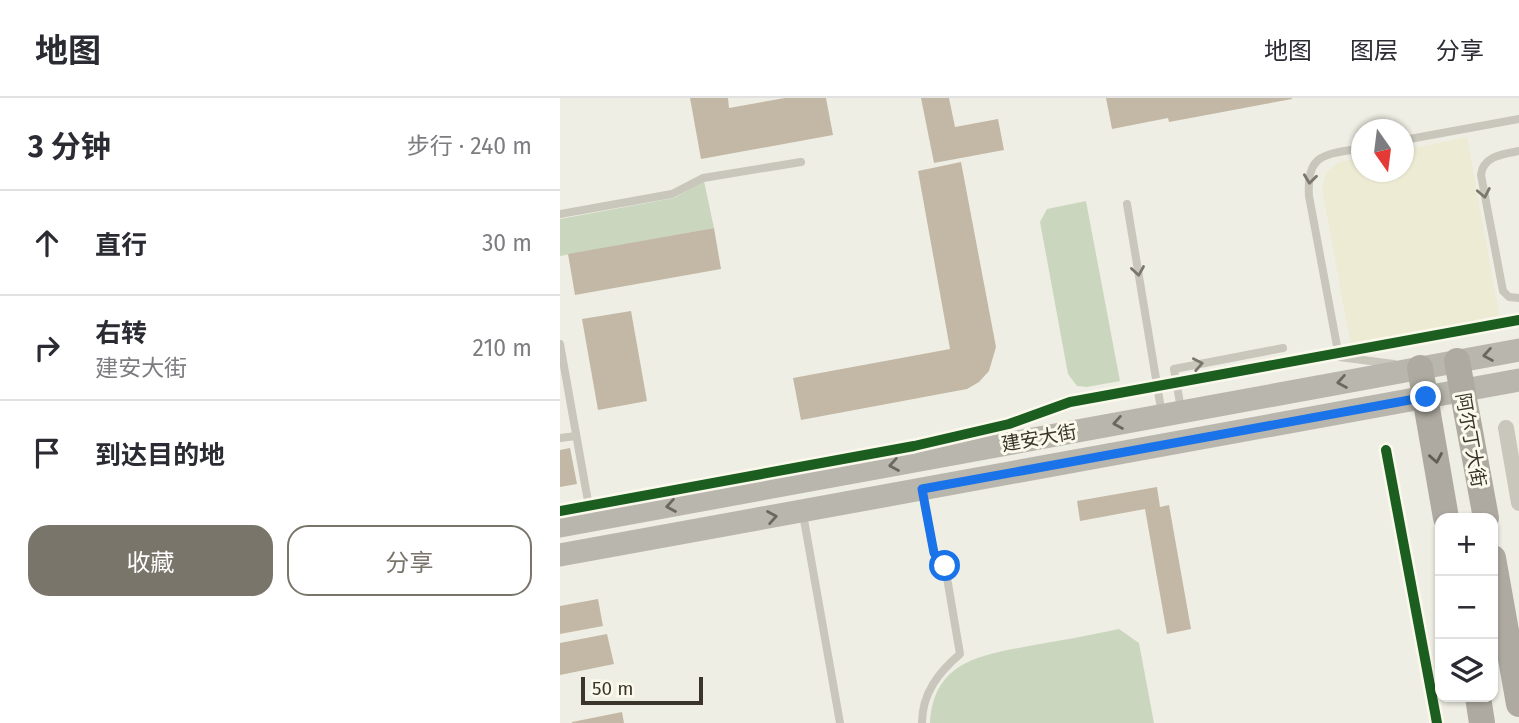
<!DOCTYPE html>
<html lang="zh">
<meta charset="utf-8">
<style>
:root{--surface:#fff;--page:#f2f2f3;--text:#2b2b33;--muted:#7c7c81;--line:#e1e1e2;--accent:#79756b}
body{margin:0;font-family:"Fira Sans","Noto Sans SC",sans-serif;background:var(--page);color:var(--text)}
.controls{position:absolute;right:21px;bottom:21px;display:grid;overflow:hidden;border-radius:14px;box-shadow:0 2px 5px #0004}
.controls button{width:63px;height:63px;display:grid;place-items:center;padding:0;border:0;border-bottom:2px solid var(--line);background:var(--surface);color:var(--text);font:35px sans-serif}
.compass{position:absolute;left:791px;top:21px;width:63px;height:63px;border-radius:50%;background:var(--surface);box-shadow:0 2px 5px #0004;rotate:166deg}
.scale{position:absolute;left:21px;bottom:18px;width:122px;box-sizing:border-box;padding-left:7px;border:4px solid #3a342a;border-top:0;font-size:19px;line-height:24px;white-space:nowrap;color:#3a342a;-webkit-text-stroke:5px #fbf9ec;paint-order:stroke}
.stop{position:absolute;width:21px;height:21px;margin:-16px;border:5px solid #1a73e8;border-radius:50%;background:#fff}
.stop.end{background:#1a73e8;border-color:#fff;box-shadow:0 2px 7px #0008}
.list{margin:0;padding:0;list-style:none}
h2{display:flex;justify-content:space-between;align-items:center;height:91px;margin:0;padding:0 28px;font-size:30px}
h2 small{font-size:23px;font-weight:400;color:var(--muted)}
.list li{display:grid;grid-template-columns:46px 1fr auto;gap:21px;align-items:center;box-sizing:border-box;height:105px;padding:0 28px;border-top:2px solid var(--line)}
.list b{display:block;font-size:26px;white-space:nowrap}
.list p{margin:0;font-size:23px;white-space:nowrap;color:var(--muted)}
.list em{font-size:23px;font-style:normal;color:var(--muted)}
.actions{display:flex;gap:14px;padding:21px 28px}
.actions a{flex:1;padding:16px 0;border:2px solid var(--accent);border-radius:21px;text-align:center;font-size:24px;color:var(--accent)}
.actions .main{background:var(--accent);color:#fff}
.icon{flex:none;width:38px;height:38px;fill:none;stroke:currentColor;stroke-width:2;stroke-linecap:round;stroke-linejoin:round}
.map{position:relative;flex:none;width:959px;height:625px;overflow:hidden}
header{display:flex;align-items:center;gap:42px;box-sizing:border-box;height:98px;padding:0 35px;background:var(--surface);border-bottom:2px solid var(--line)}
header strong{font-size:33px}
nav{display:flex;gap:38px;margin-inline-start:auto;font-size:24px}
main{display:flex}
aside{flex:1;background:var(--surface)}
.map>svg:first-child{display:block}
</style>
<header>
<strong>地图</strong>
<nav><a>地图</a><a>图层</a><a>分享</a></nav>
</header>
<main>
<aside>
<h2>3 分钟<small>步行 · 240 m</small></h2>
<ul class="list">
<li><svg class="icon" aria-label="ahead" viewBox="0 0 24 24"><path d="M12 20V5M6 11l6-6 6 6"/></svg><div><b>直行</b></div><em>30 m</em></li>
<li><svg class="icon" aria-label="right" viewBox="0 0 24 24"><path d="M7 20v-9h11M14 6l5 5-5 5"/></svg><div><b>右转</b><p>建安大街</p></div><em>210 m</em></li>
<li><svg class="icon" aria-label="arrive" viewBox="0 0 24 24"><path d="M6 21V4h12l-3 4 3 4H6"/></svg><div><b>到达目的地</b></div></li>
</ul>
<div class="actions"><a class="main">收藏</a><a>分享</a></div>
</aside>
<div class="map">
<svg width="959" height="625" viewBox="0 0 959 625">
<rect width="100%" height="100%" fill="#efeee4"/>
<path fill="#cad7be" d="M 144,83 L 154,130 L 0,158 L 0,121 L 114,100 Z
M 526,103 L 560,283 L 527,289 L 517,288 L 508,276 L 480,124 L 487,111 Z
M 559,531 L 579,545 L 594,625 L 370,625 C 374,561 424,557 474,547 C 503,542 531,537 559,531 Z"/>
<path fill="#edebd4" d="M 907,39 L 940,221 L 791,248 L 762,90 L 766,75 L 779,64 L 801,60 L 802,74 L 844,74 L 844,52 Z"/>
<path fill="#c3b8a5" d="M 130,0 L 168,0 L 169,10 L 225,0 L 266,0 L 273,37 L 141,61 Z
M 361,0 L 389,0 L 395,29 L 438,21 L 444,52 L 374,65 Z
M 546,0 L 732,0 L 732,1 L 609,24 L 608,20 L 552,31 Z
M 401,64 L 436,249 L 429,273 L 419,284 L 407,291 L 241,322 L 233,280 L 390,251 L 358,73 Z
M 154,130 L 161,171 L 15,197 L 8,156 Z
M 71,213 L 87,303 L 38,312 L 22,221 Z
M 10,350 L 17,386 L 0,389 L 0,352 Z
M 597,389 L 600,409 L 609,407 L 631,531 L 607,536 L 585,411 L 520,423 L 517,403 Z
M 38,501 L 43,528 L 0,536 L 0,508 Z
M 47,536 L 54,566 L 0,577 L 0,545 Z
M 62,614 L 64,625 L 12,625 L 12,624 Z"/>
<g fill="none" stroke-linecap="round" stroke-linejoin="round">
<path stroke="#c9c6bc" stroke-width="8" d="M 844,42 L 959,21
M 802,50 C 766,57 746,54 749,98 L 779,259 L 834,266
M 959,53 C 943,56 923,58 921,77 L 943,193 L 949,199 L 959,200
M 567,106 L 602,317
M 0,116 L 112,96 L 143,80 L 241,64
M 0,246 L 31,420
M 621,311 L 614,271 L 723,250
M 0,340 L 16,338
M 243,416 L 280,625
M 362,625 C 362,595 379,574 400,556 L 385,468 L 374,455 L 362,394"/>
<path stroke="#c9c6bc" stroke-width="16" d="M 946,330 L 959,405"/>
<path stroke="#b9b6ad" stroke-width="23" d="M 0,428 L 959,252
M 0,457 L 959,282"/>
<path stroke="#aeaaa1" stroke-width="26" d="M 897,263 L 926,420
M 860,270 L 886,420
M 933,460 L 959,606
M 918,599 L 922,625"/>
<defs>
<path id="cycleway" d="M 826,352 L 877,625
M 0,413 L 354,348 L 449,326 L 510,304 L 959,222"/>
</defs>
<use href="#cycleway" stroke="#fbf9ec" stroke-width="15"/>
<use href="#cycleway" stroke="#1b5e20" stroke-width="10"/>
</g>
<defs><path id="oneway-chevron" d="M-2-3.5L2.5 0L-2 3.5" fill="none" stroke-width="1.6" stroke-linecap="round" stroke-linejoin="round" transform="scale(1.75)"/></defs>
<g stroke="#7a766c">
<use href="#oneway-chevron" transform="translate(750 81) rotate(97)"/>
<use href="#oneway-chevron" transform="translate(924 95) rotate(79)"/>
<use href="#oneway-chevron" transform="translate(578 173) rotate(81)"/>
<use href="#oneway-chevron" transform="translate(638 266) rotate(-11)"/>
</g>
<g stroke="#6d685e">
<use href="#oneway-chevron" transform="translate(928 257) rotate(170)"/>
<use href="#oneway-chevron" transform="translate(782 284) rotate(170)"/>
<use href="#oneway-chevron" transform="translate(558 325) rotate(170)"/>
<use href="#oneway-chevron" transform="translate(334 367) rotate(170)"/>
<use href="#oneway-chevron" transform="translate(111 408) rotate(170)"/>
<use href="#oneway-chevron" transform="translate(212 419) rotate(-10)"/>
</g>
<use stroke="#635d54" href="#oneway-chevron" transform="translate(876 360) rotate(80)"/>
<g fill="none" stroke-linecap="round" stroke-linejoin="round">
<path stroke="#1a73e8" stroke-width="9" d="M 385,468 L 374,455 L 362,391 L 866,299"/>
</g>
<g text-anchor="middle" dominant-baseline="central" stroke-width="6" stroke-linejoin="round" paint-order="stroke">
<g font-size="19" fill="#3a342a" stroke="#fbf9ec">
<text transform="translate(479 340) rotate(-10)">建安大街</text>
<text transform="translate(911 342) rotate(80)">阿尔丁大街</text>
</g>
</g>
</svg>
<div class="controls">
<button>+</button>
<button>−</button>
<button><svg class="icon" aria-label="layers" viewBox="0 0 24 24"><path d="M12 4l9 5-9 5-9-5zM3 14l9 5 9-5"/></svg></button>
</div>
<svg class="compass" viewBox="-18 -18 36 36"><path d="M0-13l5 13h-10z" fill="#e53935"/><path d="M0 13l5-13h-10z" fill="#7c7c81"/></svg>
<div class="scale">50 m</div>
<div class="stop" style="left:385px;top:468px"></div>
<div class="stop end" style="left:866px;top:299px"></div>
</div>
</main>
